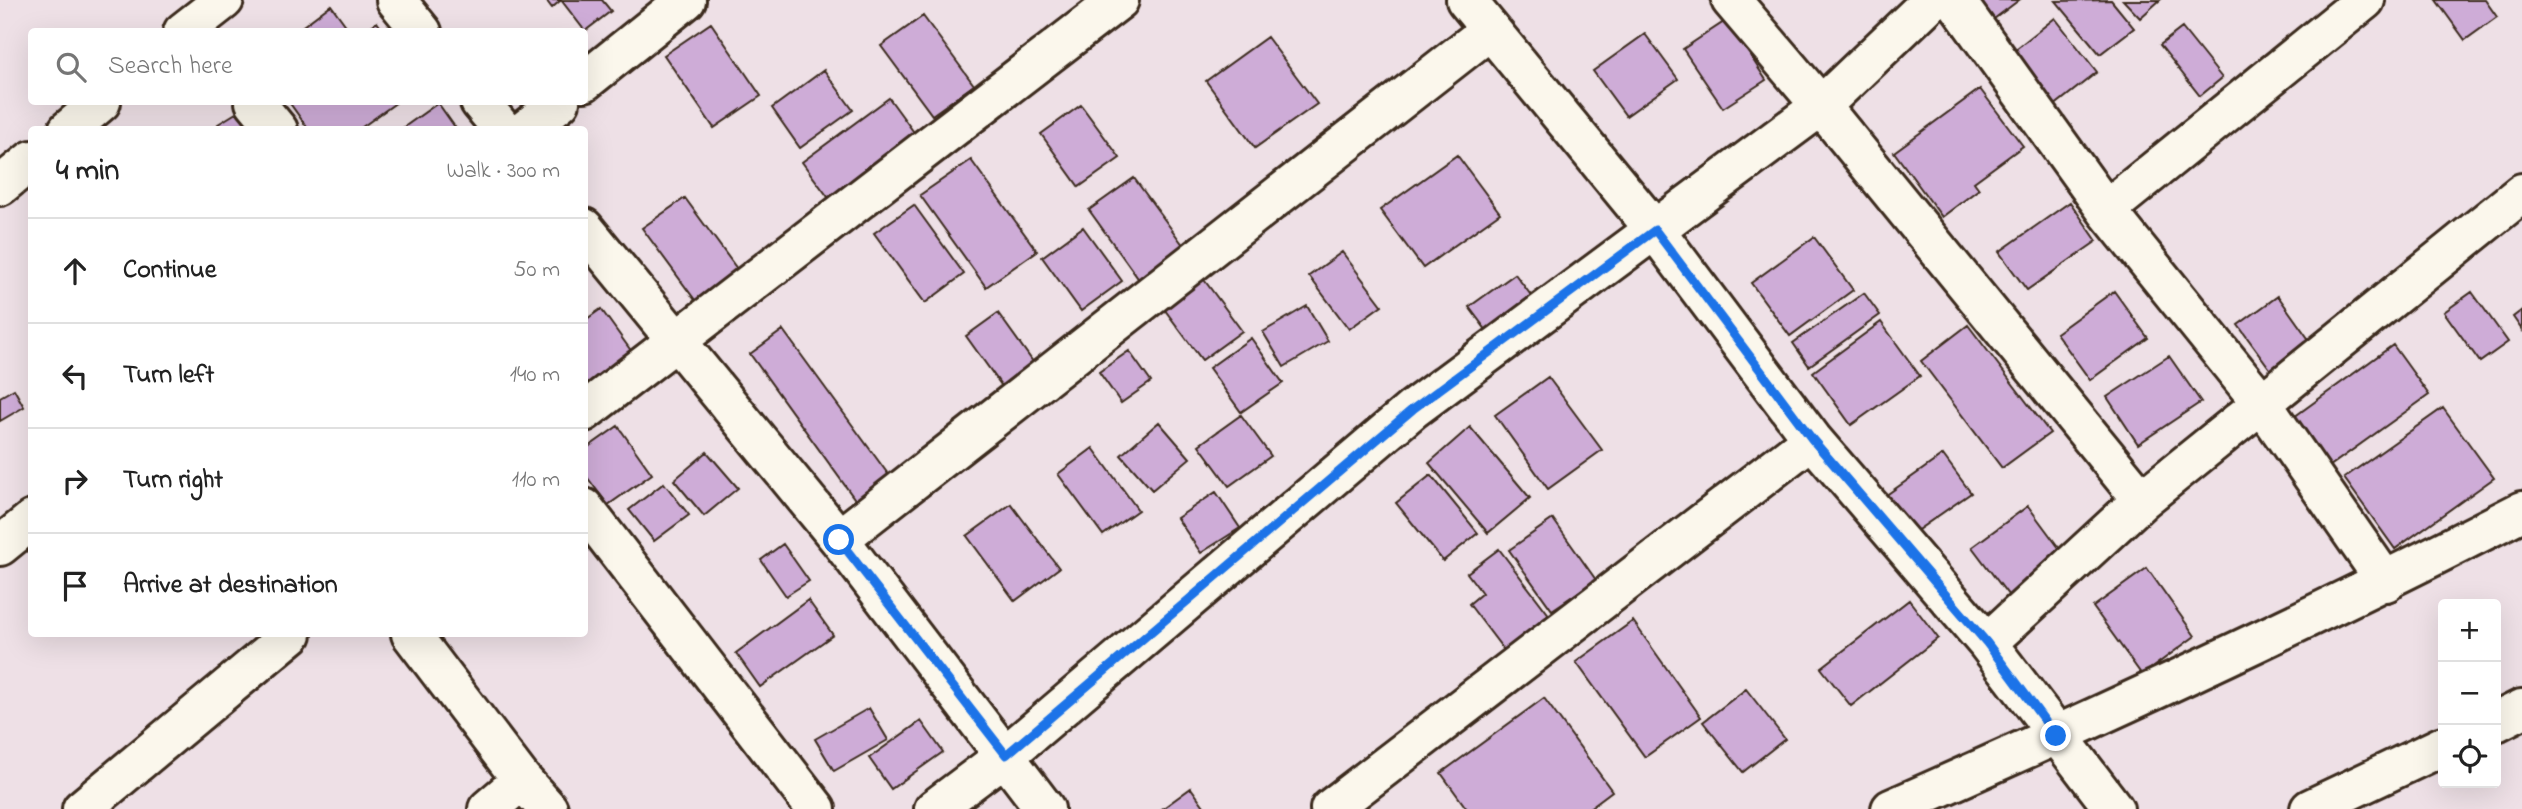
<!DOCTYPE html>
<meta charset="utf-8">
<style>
:root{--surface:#fff;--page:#f2f2f2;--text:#222;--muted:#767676;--line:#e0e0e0}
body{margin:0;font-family:"Indie Flower",sans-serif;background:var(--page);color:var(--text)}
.controls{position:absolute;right:21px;bottom:21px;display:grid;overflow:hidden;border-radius:7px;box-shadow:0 7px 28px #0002}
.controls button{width:63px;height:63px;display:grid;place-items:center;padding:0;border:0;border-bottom:2px solid var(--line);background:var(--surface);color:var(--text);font:35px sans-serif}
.stop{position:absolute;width:21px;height:21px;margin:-16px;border:5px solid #1a73e8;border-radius:50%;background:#fff}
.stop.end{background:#1a73e8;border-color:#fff;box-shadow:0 2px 7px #0008}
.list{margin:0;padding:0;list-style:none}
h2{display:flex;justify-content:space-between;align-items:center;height:91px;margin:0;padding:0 28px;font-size:30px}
h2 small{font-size:23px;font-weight:400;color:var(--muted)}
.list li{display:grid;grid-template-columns:46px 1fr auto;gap:21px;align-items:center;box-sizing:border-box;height:105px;padding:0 28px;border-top:2px solid var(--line)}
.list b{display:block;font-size:26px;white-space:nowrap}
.list em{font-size:23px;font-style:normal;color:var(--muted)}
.icon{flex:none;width:38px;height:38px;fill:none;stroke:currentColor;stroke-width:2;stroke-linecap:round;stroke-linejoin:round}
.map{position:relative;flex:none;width:2522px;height:809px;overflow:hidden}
.search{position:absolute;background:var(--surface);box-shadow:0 7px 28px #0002;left:28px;top:28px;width:560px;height:77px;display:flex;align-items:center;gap:18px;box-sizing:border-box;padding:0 24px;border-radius:7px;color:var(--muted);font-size:26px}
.panel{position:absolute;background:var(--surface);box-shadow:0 7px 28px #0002;left:28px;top:126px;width:560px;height:511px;border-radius:7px}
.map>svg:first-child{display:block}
</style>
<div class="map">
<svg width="2522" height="809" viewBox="0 0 2522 809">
<rect width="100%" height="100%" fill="#eee0e6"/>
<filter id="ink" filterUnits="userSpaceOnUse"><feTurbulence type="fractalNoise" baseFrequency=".0143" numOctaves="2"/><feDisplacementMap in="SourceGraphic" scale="14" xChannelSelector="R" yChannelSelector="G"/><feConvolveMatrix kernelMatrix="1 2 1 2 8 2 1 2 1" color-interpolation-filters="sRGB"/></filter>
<g filter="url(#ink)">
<path fill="#ceacd7" stroke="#3b2a1e" stroke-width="2" d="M 546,0 L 602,0 L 611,11 L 585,31 L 561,0 L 552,8 Z
M 1967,0 L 2019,0 L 1986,25 Z
M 2111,0 L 2134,28 L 2100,54 L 2056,1 Z
M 2123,0 L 2160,0 L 2140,18 Z
M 2436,0 L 2485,0 L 2497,17 L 2465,40 Z
M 331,5 L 347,27 L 341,32 L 307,32 L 303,26 Z
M 923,16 L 974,85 L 932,115 L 881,46 Z
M 2055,18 L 2097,72 L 2054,106 L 2012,52 Z
M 1727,20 L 1766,80 L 1723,108 L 1683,49 Z
M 377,22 L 384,32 L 363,32 Z
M 711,23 L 761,96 L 714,128 L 664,55 Z
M 2182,28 L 2222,78 L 2200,96 L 2160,45 Z
M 1645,34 L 1678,79 L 1626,116 L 1593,71 Z
M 1267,37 L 1317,104 L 1255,148 L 1206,81 Z
M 824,70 L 853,110 L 800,148 L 772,108 Z
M 1980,89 L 2023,146 L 1974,182 L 1979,189 L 1942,217 L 1894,152 Z
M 889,98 L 921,142 L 834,205 L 802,162 Z
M 289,102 L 397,102 L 358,130 L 309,130 Z
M 438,103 L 457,130 L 400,130 Z
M 1081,105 L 1120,158 L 1079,187 L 1041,134 Z
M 244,108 L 258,130 L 221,130 L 218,124 Z
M 1457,155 L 1500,213 L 1423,268 L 1380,210 Z
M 971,160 L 1037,251 L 986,287 L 920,195 Z
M 1134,178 L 1186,249 L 1140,281 L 1089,210 Z
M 685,198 L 740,273 L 698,304 L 642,228 Z
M 2070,202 L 2097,241 L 2027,290 L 1999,252 Z
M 914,205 L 964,274 L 925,303 L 874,233 Z
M 1083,227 L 1122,281 L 1081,311 L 1042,257 Z
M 1814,237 L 1853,290 L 1790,336 L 1751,283 Z
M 1342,252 L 1382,305 L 1349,329 L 1309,276 Z
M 1199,273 L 1242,331 L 1202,360 L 1159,302 Z
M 1515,274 L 1533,298 L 1487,331 L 1469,307 Z
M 2114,291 L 2148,338 L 2090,380 L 2056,333 Z
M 2472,292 L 2508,342 L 2480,362 L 2444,312 Z
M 1864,293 L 1880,315 L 1809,366 L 1793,343 Z
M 2278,296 L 2315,348 L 2276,377 L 2238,325 Z
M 1307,306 L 1328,341 L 1284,367 L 1263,332 Z
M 601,309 L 637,359 L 584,396 L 584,321 Z
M 2522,310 L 2522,330 L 2513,317 Z
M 998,313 L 1036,366 L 1004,389 L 966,336 Z
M 1881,322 L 1920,376 L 1851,425 L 1813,372 Z
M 1968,325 L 2050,433 L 2002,468 L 1921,361 Z
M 783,330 L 896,485 L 862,509 L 750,354 Z
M 1251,338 L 1283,383 L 1241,412 L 1209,368 Z
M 2393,345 L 2429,395 L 2330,466 L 2294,417 Z
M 1129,351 L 1151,382 L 1121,403 L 1099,372 Z
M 2169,356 L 2201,402 L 2138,444 L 2107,397 Z
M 1548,377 L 1602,450 L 1548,489 L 1495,415 Z
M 14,389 L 24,407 L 0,421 L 0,397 Z
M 2443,408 L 2494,478 L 2395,549 L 2344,478 Z
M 1241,415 L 1271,456 L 1229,486 L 1199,445 Z
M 1159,422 L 1190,458 L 1152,490 L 1121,455 Z
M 618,426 L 652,474 L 608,505 L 584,473 L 584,450 Z
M 1470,427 L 1530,498 L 1488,533 L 1429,463 Z
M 1093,448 L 1138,510 L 1103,535 L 1058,474 Z
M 707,452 L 738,488 L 704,516 L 674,480 Z
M 1943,455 L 1971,493 L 1912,534 L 1885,496 Z
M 1431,475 L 1478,533 L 1443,561 L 1396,503 Z
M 664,483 L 689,515 L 654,541 L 629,510 Z
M 1216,492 L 1240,528 L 1201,553 L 1177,518 Z
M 1011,504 L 1059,568 L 1015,601 L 967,536 Z
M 2028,506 L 2065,556 L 2009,596 L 1972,547 Z
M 1553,519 L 1596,580 L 1552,610 L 1509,550 Z
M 783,544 L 809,581 L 786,596 L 761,560 Z
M 1499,549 L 1556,624 L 1510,658 L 1469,604 L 1482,593 L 1467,573 Z
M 2147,568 L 2195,636 L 2142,675 L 2093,607 Z
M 808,600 L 833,635 L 760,687 L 736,653 Z
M 1909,600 L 1938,638 L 1851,706 L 1821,668 Z
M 1633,621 L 1701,717 L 1645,757 L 1576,662 Z
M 1746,689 L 1785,739 L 1743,772 L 1703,722 Z
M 1544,698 L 1612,791 L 1588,809 L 1467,809 L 1441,773 Z
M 869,708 L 888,740 L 834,771 L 815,739 Z
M 921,721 L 943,752 L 891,789 L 869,758 Z
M 1191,788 L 1206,809 L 1162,809 Z"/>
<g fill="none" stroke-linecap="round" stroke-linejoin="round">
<defs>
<path id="street" d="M 396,0 L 422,32
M 1466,0 L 1655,230 L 1812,439 L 1987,643 L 2114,809
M 1731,0 L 1821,106 L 2142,500
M 1955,0 L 2106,210 L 2261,402 L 2386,582
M 183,32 L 224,0
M 584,82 L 686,0
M 255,102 L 278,130
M 480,102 L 503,130
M 68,130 L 101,102
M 525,130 L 560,102
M 0,186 L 32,160
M 2106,210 L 2365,0
M 584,228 L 839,539 L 1045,809
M 584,412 L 1119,0
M 584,508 L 816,809
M 839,539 L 1490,30
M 0,546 L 32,520
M 411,634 L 522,780 L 548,809
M 1987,643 L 2142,500 L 2522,193
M 82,809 L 292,634
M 488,809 L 522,780
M 934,809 L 1006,755 L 1413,409 L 1821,106 L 1932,0
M 1330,809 L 1812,439
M 1891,809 C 2104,715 2315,618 2522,511"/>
<path id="secondary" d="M 2496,722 L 2522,709
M 2310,809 L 2443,746"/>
</defs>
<use href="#street" stroke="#3b2a1e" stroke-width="44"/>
<use href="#secondary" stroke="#3b2a1e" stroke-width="44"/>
<use href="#street" stroke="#fbf7ec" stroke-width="38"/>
<use href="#secondary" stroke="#fbf7ec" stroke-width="38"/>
</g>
</g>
<g fill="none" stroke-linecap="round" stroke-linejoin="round" filter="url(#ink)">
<path stroke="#1a73e8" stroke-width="9" d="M 839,540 L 1006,755 L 1413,409 L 1655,230 L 1812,439 L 1987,643 L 2056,736"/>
</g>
</svg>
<div class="controls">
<button>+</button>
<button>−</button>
<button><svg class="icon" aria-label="locate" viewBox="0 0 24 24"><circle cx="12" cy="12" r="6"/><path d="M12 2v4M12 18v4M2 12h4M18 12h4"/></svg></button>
</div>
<div class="stop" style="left:839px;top:540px"></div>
<div class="stop end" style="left:2056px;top:736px"></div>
<div class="search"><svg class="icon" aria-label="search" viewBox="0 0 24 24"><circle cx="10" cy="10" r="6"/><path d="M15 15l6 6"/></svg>Search here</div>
<section class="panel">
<h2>4 min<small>Walk · 300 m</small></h2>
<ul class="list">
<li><svg class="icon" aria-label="ahead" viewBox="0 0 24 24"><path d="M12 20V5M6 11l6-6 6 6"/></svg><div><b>Continue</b></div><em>50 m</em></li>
<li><svg class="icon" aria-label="left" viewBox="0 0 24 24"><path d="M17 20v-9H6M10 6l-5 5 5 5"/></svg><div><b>Turn left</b></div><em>140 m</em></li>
<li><svg class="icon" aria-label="right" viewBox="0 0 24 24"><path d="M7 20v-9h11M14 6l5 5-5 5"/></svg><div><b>Turn right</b></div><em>110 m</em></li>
<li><svg class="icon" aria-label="arrive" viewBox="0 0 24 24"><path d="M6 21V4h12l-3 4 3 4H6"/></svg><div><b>Arrive at destination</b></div></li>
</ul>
</section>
</div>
